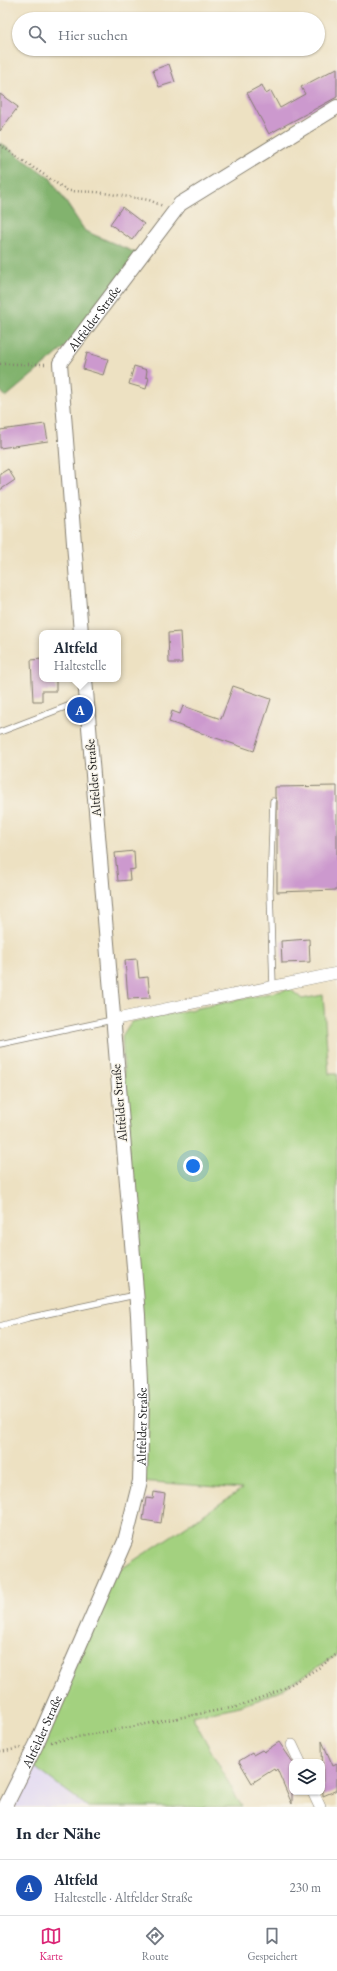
<!DOCTYPE html>
<html lang="de">
<meta charset="utf-8">
<style>
:root{--surface:#fff;--page:#f2f2f3;--text:#1f2937;--muted:#747a83;--line:#e0e1e3;--accent:#db2777}
body{margin:0;font-family:"EB Garamond",serif;background:var(--page);color:var(--text)}
.controls{position:absolute;right:12px;bottom:12px;display:grid;overflow:hidden;border-radius:8px;box-shadow:0 1px 3px #0004}
.controls button{width:36px;height:36px;display:grid;place-items:center;padding:0;border:0;border-bottom:1px solid var(--line);background:var(--surface);color:var(--text);font:20px sans-serif}
.you{position:absolute;left:193px;top:1166px;width:14px;height:14px;margin:-10px;border:3px solid #fff;border-radius:50%;background:#1a73e8;box-shadow:0 0 0 6px #1a73e833}
.badge{display:grid;place-items:center;width:26px;height:26px;border-radius:50%;background:var(--accent);color:#fff;font-size:13px;font-weight:700}
.pin{position:absolute;translate:-50% -50%;border:2px solid #fff;box-shadow:0 1px 4px #0006}
.popup{position:absolute;left:39px;top:630px;width:82px;height:52px;box-sizing:border-box;display:grid;place-content:center;border-radius:8px;background:var(--surface);filter:drop-shadow(0 1px 3px #0005);font-size:13px;white-space:nowrap;color:var(--muted)}
.popup b{font-size:15px;color:var(--text)}
.popup::after{content:'';position:absolute;left:50%;top:100%;margin-left:-8px;border:8px solid transparent;border-top-color:var(--surface)}
.list{margin:0;padding:0;list-style:none}
h2{display:flex;justify-content:space-between;align-items:center;height:52px;margin:0;padding:0 16px;font-size:17px}
h2 small{font-size:13px;font-weight:400;color:var(--muted)}
.list li{display:grid;grid-template-columns:26px 1fr auto;gap:12px;align-items:center;box-sizing:border-box;height:56px;padding:0 16px;border-top:1px solid var(--line)}
.list b{display:block;font-size:15px;white-space:nowrap}
.list p{margin:0;font-size:13px;white-space:nowrap;color:var(--muted)}
.list em{font-size:13px;font-style:normal;color:var(--muted)}
.icon{flex:none;width:22px;height:22px;fill:none;stroke:currentColor;stroke-width:2;stroke-linecap:round;stroke-linejoin:round}
.map{position:relative;flex:none;width:337px;height:1807px;overflow:hidden}
.search{position:absolute;background:var(--surface);box-shadow:0 1px 3px #0004;left:12px;right:12px;top:12px;height:44px;display:flex;align-items:center;gap:10px;box-sizing:border-box;padding:0 14px;border-radius:22px;color:var(--muted);font-size:15px}
.sheet{height:108px;background:var(--surface)}
nav{display:flex;justify-content:space-around;align-items:center;box-sizing:border-box;height:56px;border-top:1px solid var(--line);background:var(--surface);font-size:11px;color:var(--muted)}
nav a{display:grid;justify-items:center;gap:2px}
nav .on{color:var(--accent)}
.map>svg:first-child{display:block}
</style>
<div class="map">
<svg width="337" height="1807" viewBox="0 0 337 1807">
<rect width="100%" height="100%" fill="#f7f3e8"/>
<filter id="ink" filterUnits="userSpaceOnUse"><feTurbulence type="fractalNoise" baseFrequency=".025" numOctaves="2"/><feDisplacementMap in="SourceGraphic" scale="8" xChannelSelector="R" yChannelSelector="G"/><feConvolveMatrix kernelMatrix="1 2 1 2 8 2 1 2 1" color-interpolation-filters="sRGB"/></filter>
<filter id="wash" filterUnits="userSpaceOnUse"><feTurbulence type="fractalNoise" baseFrequency=".012" numOctaves="4" result="noise"/><feDisplacementMap in="SourceGraphic" scale="16" xChannelSelector="R" yChannelSelector="G"/><feGaussianBlur stdDeviation="0.9" result="paint"/><feColorMatrix in="noise" values="0 0 0 0 0 0 0 0 0 0 0 0 0 0 0 0 0 1.4 0 .05"/><feComposite in="paint" operator="in"/></filter>
<g filter="url(#wash)">
<rect width="100%" height="100%" fill="#ede1c2"/>
<path fill="#dfd5f5" d="M 25,1760 L 88,1807 L 3,1807 Z"/>
<path fill="#a3d17f" stroke="#60764e" d="M 290,989 L 302,999 L 323,995 L 329,1074 L 337,1074 L 337,1655 L 281,1690 L 258,1700 L 236,1707 L 192,1716 L 242,1807 L 88,1807 L 25,1760 L 109,1577 L 242,1489 L 140,1481 L 136,1295 L 122,1036 L 131,1022 Z"/>
<path fill="#82b36e" stroke="#4f6845" d="M 0,143 L 50,178 L 85,231 L 141,255 L 69,344 L 6,397 L 0,390 Z"/>
<g id="blocks">
<path fill="#cc99ce" d="M 169,64 L 175,82 L 159,87 L 153,70 Z
M 337,68 L 337,97 L 269,134 L 247,93 L 262,85 L 266,94 L 271,91 L 280,108 L 305,94 L 301,87 Z
M 0,94 L 18,107 L 0,131 Z
M 122,207 L 144,224 L 132,240 L 110,224 Z
M 87,353 L 108,359 L 103,375 L 83,369 Z
M 134,366 L 147,370 L 146,377 L 149,378 L 146,389 L 129,384 Z
M 45,424 L 48,441 L 0,448 L 0,430 Z
M 8,469 L 15,480 L 0,490 L 0,474 Z
M 180,632 L 182,663 L 169,663 L 168,633 Z
M 42,659 L 42,679 L 56,679 L 56,691 L 42,691 L 42,701 L 33,701 L 31,660 Z
M 233,686 L 271,699 L 254,751 L 169,722 L 172,711 L 180,714 L 183,706 L 221,719 Z
M 337,786 L 337,890 L 277,892 L 277,801 L 275,797 L 275,787 Z
M 134,851 L 135,869 L 129,870 L 130,880 L 118,881 L 115,853 Z
M 309,939 L 310,962 L 282,963 L 281,941 Z
M 137,959 L 139,978 L 148,977 L 150,998 L 128,999 L 125,960 Z
M 154,1492 L 165,1494 L 161,1523 L 143,1520 L 146,1498 L 153,1499 Z
M 322,1741 L 333,1766 L 337,1764 L 337,1790 L 323,1796 Z
M 279,1742 L 292,1761 L 292,1804 L 277,1769 L 275,1771 L 274,1769 L 252,1783 L 239,1761 L 252,1753 L 253,1755 L 262,1750 L 264,1752 Z"/>
</g>
</g>
<g filter="url(#ink)">
<use href="#blocks" fill-opacity="0" stroke="#847e6f" stroke-width="1"/>
<g fill="none" stroke-linecap="round" stroke-linejoin="round">
<defs>
<path id="service" d="M 0,732 L 86,699
M 273,801 L 270,891 L 273,986
M 0,1044 L 112,1020
M 0,1326 L 28,1318 L 135,1295"/>
<path id="minor" d="M 112,1020 L 337,973
M 292,1745 L 300,1762
M 313,1792 L 320,1807"/>
<g id="tertiary">
<path id="s1" d="M 81,633 L 60,363 L 180,204 L 337,107"/>
<path id="s2" d="M 5,1807 L 36,1745 L 125,1541 L 140,1481 L 142,1404 L 138,1315 L 85,679"/>
</g>
</defs>
<use href="#service" stroke="#847e6f" stroke-width="7"/>
<use href="#minor" stroke="#847e6f" stroke-width="12"/>
<use href="#tertiary" stroke="#847e6f" stroke-width="16"/>
<path stroke="#847e6f" stroke-width="2.5" stroke-dasharray="1 3" stroke-linecap="butt" d="M 0,145 L 68,191 L 97,192 L 149,200 L 163,206
M 0,364 L 47,364
M 51,1742 L 236,1707 L 281,1690 L 320,1667 L 337,1654
M 0,1752 L 21,1748"/>
<use href="#service" stroke="#fff" stroke-width="5.5"/>
<use href="#minor" stroke="#fff" stroke-width="11"/>
<use href="#tertiary" stroke="#fff" stroke-width="14"/>
</g>
</g>
<g text-anchor="middle" dominant-baseline="central" stroke-width="3" stroke-linejoin="round" paint-order="stroke">
<g font-size="13" fill="#1c1c1c" stroke="#f7f3e8">
<text stroke="none"><textPath href="#s1" startOffset="327">Altfelder Straße</textPath></text>
<text transform="translate(93 778) rotate(-95)">Altfelder Straße</text>
<text transform="translate(119 1103) rotate(-95)">Altfelder Straße</text>
<text stroke="none"><textPath href="#s2" startOffset="408">Altfelder Straße</textPath></text>
<text stroke="none"><textPath href="#s2" startOffset="84">Altfelder Straße</textPath></text>
</g>
</g>
</svg>
<div class="controls">
<button><svg class="icon" aria-label="layers" viewBox="0 0 24 24"><path d="M12 4l9 5-9 5-9-5zM3 14l9 5 9-5"/></svg></button>
</div>
<div class="you"></div>
<div class="pin badge" style="left:80px;top:710px;background:#1a4fb4">A</div>
<div class="popup"><b>Altfeld</b>Haltestelle</div>
<div class="search"><svg class="icon" aria-label="search" viewBox="0 0 24 24"><circle cx="10" cy="10" r="6"/><path d="M15 15l6 6"/></svg>Hier suchen</div>
</div>
<section class="sheet">
<h2>In der Nähe<small></small></h2>
<ul class="list">
<li><span class="badge" style="background:#1a4fb4">A</span><div><b>Altfeld</b><p>Haltestelle · Altfelder Straße</p></div><em>230 m</em></li>
</ul>
</section>
<nav>
<a class="on"><svg class="icon" aria-label="map" viewBox="0 0 24 24"><path d="M3 6l6-2 6 2 6-2v14l-6 2-6-2-6 2zM9 4v14M15 6v14"/></svg>Karte</a>
<a><svg class="icon" aria-label="directions" viewBox="0 0 24 24"><path d="M12 3l9 9-9 9-9-9zM9 14v-3h6M13 9l2 2-2 2"/></svg>Route</a>
<a><svg class="icon" aria-label="saved" viewBox="0 0 24 24"><path d="M7 4h10v16l-5-4-5 4z"/></svg>Gespeichert</a>
</nav>
